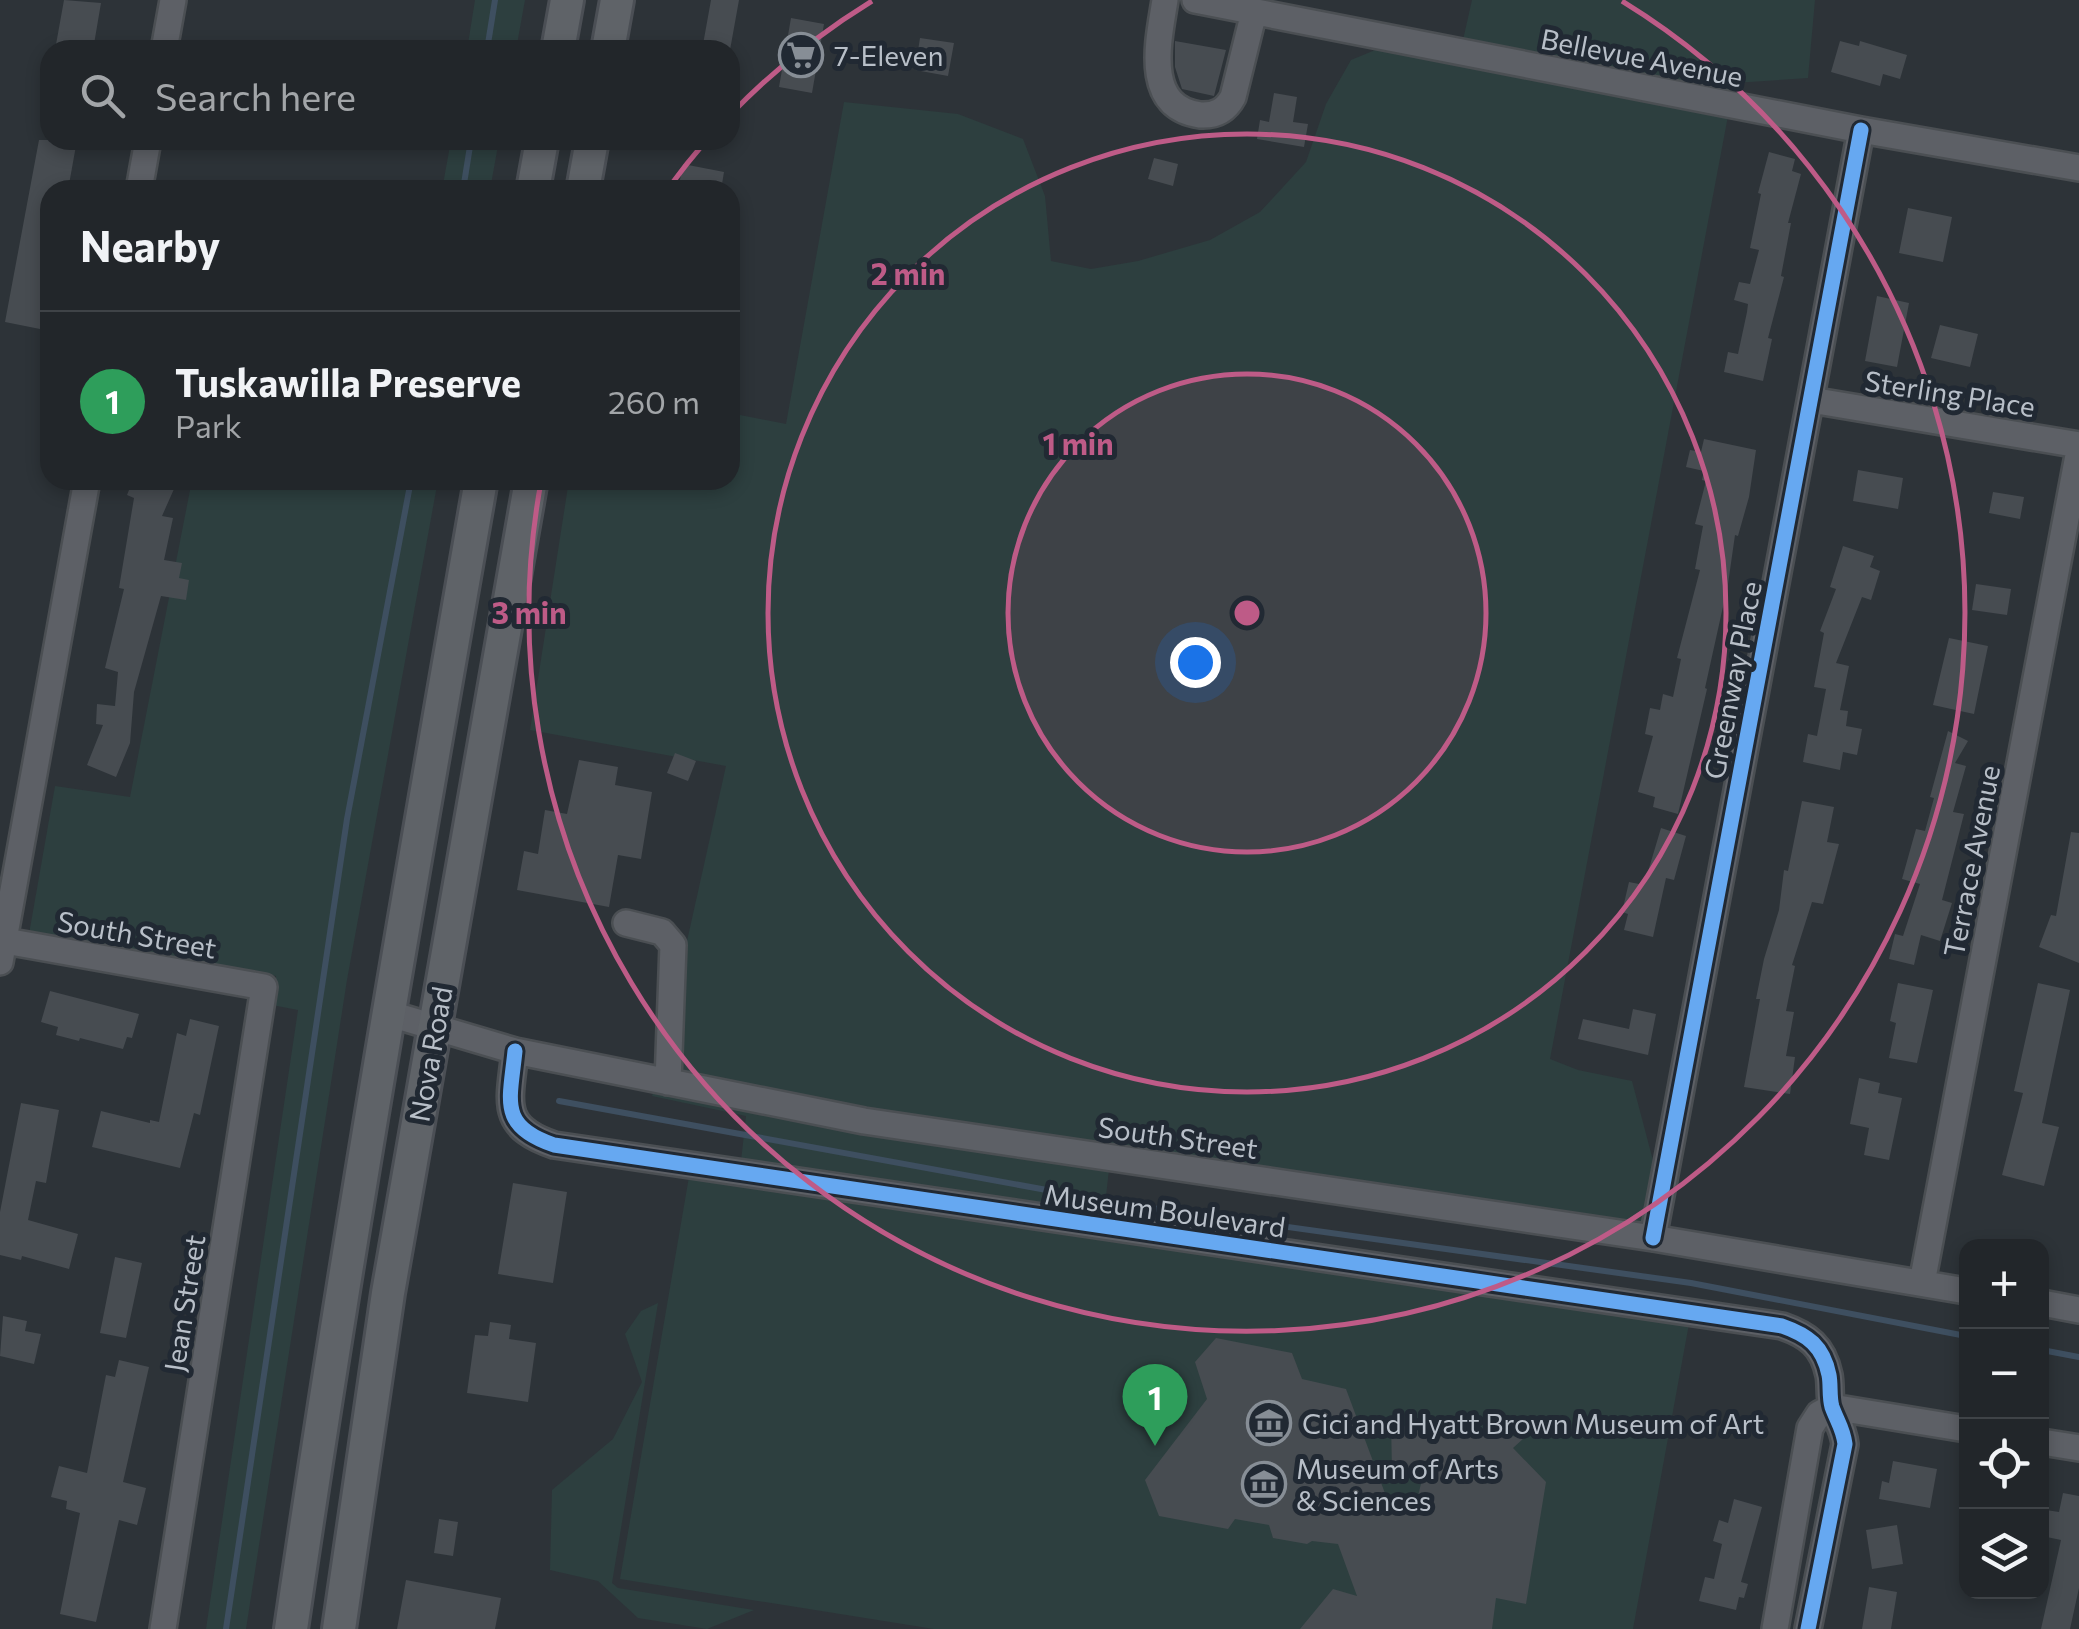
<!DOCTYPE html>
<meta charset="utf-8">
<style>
:root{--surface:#22262a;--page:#2a2e32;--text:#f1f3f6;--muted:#a2a5a8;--line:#3f4347;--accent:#878e96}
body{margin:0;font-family:Commissioner,sans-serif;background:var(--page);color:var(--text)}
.controls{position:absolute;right:30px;bottom:30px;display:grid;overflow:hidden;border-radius:20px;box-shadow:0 5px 15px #0003}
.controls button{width:90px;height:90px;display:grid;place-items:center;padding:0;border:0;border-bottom:2px solid var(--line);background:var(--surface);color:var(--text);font:50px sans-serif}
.you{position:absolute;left:1195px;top:662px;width:35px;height:35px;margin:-25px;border:8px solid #fff;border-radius:50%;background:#1a73e8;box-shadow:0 0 0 15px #1a73e833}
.badge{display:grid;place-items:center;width:65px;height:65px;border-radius:50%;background:var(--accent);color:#fff;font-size:32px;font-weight:700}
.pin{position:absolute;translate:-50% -82px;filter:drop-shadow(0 2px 5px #0008)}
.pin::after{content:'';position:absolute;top:52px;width:35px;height:30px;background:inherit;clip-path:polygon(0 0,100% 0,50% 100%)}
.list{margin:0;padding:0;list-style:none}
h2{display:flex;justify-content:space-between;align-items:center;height:130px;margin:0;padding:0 40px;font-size:42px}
h2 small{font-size:32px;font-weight:400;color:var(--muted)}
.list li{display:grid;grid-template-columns:65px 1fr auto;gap:30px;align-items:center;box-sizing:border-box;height:180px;padding:0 40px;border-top:2px solid var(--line)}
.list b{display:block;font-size:38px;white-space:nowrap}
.list p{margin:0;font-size:32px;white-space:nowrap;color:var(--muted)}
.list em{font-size:32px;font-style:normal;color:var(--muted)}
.icon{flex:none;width:55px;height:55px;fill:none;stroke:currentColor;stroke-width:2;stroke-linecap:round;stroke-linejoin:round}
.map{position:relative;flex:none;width:2079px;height:1629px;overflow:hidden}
.search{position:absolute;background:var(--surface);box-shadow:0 5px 15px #0003;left:40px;top:40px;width:700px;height:110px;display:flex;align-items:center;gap:25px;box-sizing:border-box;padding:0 35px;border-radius:30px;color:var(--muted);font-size:38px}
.panel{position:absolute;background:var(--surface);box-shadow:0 5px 15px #0003;left:40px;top:180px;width:700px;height:310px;border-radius:30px}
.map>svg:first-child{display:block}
</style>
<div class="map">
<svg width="2079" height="1629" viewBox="0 0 2079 1629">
<rect width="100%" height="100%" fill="#2d3338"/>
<path fill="#2d3f3f" d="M 475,0 L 525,0 L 516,50 L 467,50 Z
M 1472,0 L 1815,0 L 1808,78 L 1734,83 L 1732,94 L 1460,40 L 1463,40 Z
M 1380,48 L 1728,116 L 1550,1059 L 1578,1070 L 1632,1081 L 1655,1168 L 1644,1226 L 867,1110 L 679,1072 L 683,959 L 726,766 L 530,730 L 569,480 L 730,480 L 730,413 L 786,424 L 844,102 L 958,114 L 1023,139 L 1045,196 L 1051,261 L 1091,269 L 1138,261 L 1210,240 L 1260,212 L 1306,162 L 1326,104 L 1351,60 Z
M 451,140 L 499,140 L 490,190 L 442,190 Z
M 192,480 L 438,480 L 347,980 L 246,1629 L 206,1629 L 298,1010 L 272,1005 L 276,976 L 29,934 L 55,786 L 130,797 Z
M 654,1090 L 1109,1169 L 1104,1215 L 741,1161 L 746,1116 L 652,1096 Z
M 691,1165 L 1691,1313 L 1633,1629 L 934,1629 L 620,1579 Z
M 658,1303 L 612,1583 L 618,1588 L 754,1610 L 707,1629 L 638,1618 L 598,1581 L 550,1570 L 552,1490 L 613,1439 L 642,1382 L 625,1334 L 641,1311 Z"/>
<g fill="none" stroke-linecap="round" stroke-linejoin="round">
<path stroke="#3e4f60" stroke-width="6" d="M 487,50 L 495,0
M 463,190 L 471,140
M 559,1101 L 1129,1205 L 1691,1283 L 1966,1336
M 2042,1350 L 2079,1357
M 226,1629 L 347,819 L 411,480"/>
</g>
<path fill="#474c51" d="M 64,0 L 101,3 L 93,50 L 55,50 Z
M 711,0 L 739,0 L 730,50 L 702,50 Z
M 791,18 L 824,24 L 812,93 L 779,87 Z
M 920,38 L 954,43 L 948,76 L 915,70 Z
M 1175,41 L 1226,50 L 1214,96 L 1182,89 L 1175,67 Z
M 1840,41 L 1859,46 L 1860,41 L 1907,55 L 1900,79 L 1883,74 L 1880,86 L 1831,72 Z
M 1274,93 L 1297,97 L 1293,122 L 1308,124 L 1304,147 L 1257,139 L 1260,120 L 1269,122 Z
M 39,140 L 77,140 L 68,190 L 50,190 L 50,275 L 40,329 L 5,322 Z
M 1769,152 L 1795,159 L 1792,171 L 1801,174 L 1788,223 L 1791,223 L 1781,276 L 1784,277 L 1768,338 L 1772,339 L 1763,381 L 1724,372 L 1728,352 L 1738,354 L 1747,312 L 1748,304 L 1734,300 L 1739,282 L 1750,284 L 1759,250 L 1750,248 L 1761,194 L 1758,193 Z
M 1154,158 L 1178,164 L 1173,186 L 1148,179 Z
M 683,164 L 724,172 L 721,190 L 678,190 Z
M 1908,208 L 1952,217 L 1943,262 L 1899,253 Z
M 1877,296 L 1909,303 L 1897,367 L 1865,361 Z
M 1940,325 L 1978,334 L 1970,367 L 1931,358 Z
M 1704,439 L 1756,450 L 1749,497 L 1738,536 L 1735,535 L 1728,584 L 1705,688 L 1707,689 L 1678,814 L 1653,807 L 1655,797 L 1638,792 L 1653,736 L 1645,734 L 1650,708 L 1660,710 L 1663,694 L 1673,697 L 1681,659 L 1677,658 L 1700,570 L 1695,569 L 1703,526 L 1695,524 L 1706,481 L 1702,480 L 1704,471 L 1686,467 L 1690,450 L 1701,452 Z
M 1858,470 L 1903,478 L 1898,509 L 1853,501 Z
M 133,480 L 178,480 L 162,516 L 173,518 L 164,560 L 182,563 L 179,578 L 189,580 L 186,600 L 161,596 L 134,692 L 130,743 L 116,777 L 87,765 L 103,725 L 96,724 L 97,704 L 115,706 L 118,672 L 105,668 L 124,589 L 119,588 L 134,498 L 127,495 Z
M 1993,492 L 2024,497 L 2020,519 L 1989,513 Z
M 1843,546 L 1874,556 L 1870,567 L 1880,571 L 1871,600 L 1862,597 L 1836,663 L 1849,666 L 1840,710 L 1848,711 L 1846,726 L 1862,729 L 1857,755 L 1843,752 L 1840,770 L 1803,762 L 1808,734 L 1817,736 L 1826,689 L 1814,687 L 1824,633 L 1820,631 L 1836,589 L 1830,587 Z
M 1976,584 L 2011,589 L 2007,615 L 1972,610 Z
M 1949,638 L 1988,646 L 1974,714 L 1933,705 Z
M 1948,731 L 1968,741 L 1955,763 L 1966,766 L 1953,812 L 1964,814 L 1942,900 L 1952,903 L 1940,941 L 1921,935 L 1914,965 L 1889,959 L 1895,934 L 1903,936 L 1920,884 L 1902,879 L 1916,829 L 1925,831 L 1934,798 L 1930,797 Z
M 675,753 L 696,761 L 688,781 L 667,773 Z
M 579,760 L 618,767 L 615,785 L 652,792 L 641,859 L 618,855 L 609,907 L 517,890 L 524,851 L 538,854 L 545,810 L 567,814 Z
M 1802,801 L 1834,807 L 1827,842 L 1839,844 L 1823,904 L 1812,902 L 1792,965 L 1795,966 L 1786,1011 L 1794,1012 L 1786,1056 L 1795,1057 L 1790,1094 L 1744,1087 L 1760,999 L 1756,999 L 1764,959 L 1779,910 L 1784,870 L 1788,871 Z
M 1661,828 L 1686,836 L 1674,880 L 1666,878 L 1653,937 L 1624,930 L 1628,914 L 1622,912 L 1629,882 L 1644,885 Z
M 2071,832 L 2079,833 L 2079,963 L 2039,947 L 2051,915 L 2056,916 Z
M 1898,983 L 1933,990 L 1917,1063 L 1889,1058 L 1896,1023 L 1890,1021 Z
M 2038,983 L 2070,990 L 2042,1123 L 2059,1127 L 2044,1186 L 2002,1175 L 2023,1093 L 2014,1091 Z
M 50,991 L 139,1014 L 132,1038 L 127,1037 L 123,1049 L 80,1038 L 79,1041 L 56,1035 L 58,1027 L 41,1022 Z
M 1633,1009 L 1656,1014 L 1648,1055 L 1578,1039 L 1583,1019 L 1629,1029 Z
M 190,1019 L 219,1026 L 200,1115 L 194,1113 L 180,1168 L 92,1147 L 101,1111 L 150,1123 L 150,1120 L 159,1122 L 177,1033 L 186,1036 Z
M 1859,1078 L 1880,1083 L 1878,1093 L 1902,1098 L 1889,1160 L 1864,1155 L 1869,1128 L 1850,1124 Z
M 21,1103 L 59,1110 L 46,1183 L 36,1181 L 28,1220 L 78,1234 L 69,1269 L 22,1256 L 21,1260 L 0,1255 L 0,1212 Z
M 513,1183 L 567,1192 L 553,1283 L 498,1274 Z
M 115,1257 L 142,1263 L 126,1338 L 100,1333 Z
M 3,1316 L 27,1321 L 25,1331 L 41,1334 L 34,1364 L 0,1356 Z
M 490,1322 L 511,1325 L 509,1339 L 536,1343 L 528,1402 L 467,1393 L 475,1335 L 488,1336 Z
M 1216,1338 L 1292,1353 L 1302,1379 L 1346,1389 L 1392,1512 L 1392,1502 L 1415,1509 L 1423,1475 L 1392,1470 L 1391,1423 L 1408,1427 L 1449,1425 L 1524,1438 L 1513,1448 L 1546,1482 L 1526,1604 L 1496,1598 L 1492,1629 L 1300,1629 L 1333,1589 L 1357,1596 L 1338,1544 L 1312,1541 L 1307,1544 L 1273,1538 L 1269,1525 L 1235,1519 L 1228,1529 L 1159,1516 L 1145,1480 L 1207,1399 L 1195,1362 Z
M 119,1360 L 149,1367 L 123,1482 L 146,1488 L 137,1525 L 119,1520 L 96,1622 L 60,1614 L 80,1513 L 66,1509 L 67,1501 L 51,1497 L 59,1466 L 87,1473 L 106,1375 L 115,1377 Z
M 1893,1461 L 1937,1469 L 1930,1508 L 1879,1499 L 1882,1481 L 1889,1483 Z
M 2063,1493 L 2079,1496 L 2079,1588 L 2070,1629 L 2041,1629 L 2061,1540 L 2042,1536 L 2042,1532 L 2046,1510 L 2059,1512 Z
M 1734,1499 L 1762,1507 L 1741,1582 L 1748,1584 L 1744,1598 L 1739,1597 L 1736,1610 L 1699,1601 L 1705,1577 L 1714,1579 L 1722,1544 L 1713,1541 L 1719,1520 L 1728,1523 Z
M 439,1519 L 458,1522 L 453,1556 L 434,1553 Z
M 1897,1525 L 1903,1564 L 1872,1569 L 1866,1530 Z
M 406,1580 L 501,1598 L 495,1629 L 397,1629 Z
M 1869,1587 L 1897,1592 L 1891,1629 L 1862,1629 Z"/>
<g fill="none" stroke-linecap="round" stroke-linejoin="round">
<defs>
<path id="minor" d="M 1165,0 C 1159,39 1142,107 1200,115 C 1216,116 1226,110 1233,97 L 1254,12
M 1195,0 L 1861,130 L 2079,168
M 164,50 L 173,0
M 139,190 L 148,140
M 1811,400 L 2079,445
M 626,923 L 662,932 L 673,945 L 668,1082
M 0,940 L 264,987 L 163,1629
M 0,962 L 87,480
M 387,1013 L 515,1051 L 864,1121 L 1653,1238 L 1966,1291
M 515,1051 C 510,1101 498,1126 554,1145 L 1782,1326 C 1808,1335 1823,1346 1829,1375 C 1831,1385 1829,1397 1832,1407 C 1837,1421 1843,1428 1845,1444 L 1808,1629
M 1653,1238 L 1861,130
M 1922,1283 L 2079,450
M 2042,1303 L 2079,1310
M 1832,1407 L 1966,1429
M 2042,1442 L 2079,1448
M 1775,1629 L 1810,1428 L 1819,1414 L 1832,1407"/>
<path id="major" d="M 558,50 L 567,0
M 608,50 L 617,0
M 533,190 L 542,140
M 583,190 L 592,140
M 291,1629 C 347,1245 414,862 481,480
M 339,1629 L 388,1293 L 531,480"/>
</defs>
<use href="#minor" stroke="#4b4f53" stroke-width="30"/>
<use href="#major" stroke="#4b4f55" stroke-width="38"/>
<use href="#minor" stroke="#5d6066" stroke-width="25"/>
<use href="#major" stroke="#5f6368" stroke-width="32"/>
<defs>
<path id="cycleway" d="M 515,1051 C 510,1101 498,1126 554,1145 L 1782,1326 C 1808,1335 1823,1346 1829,1375 C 1831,1385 1829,1397 1832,1407 C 1837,1421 1843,1428 1845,1444 L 1808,1629
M 1653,1238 L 1861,130"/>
</defs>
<use href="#cycleway" stroke="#212933" stroke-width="21"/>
<use href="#cycleway" stroke="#66a8f1" stroke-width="15"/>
</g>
<circle cx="1247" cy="613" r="239" fill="#be5b87" fill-opacity=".12"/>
<g fill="none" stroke="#be5b87" stroke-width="5">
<circle cx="1247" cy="613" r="239"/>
<circle cx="1247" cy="613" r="479"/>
<path d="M670 186A718 718 0 0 1 705 142M731 114A718 718 0 0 1 872 1M1622 1A718 718 0 1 1 541 482"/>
</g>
<defs>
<symbol id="supermarket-ring" viewBox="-11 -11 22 22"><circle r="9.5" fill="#212933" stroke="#878e96" stroke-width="1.5"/><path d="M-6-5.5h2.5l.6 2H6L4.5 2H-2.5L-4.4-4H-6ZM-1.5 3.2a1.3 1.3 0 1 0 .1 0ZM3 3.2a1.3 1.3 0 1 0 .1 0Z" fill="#878e96"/></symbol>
<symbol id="museum-ring" viewBox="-11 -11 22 22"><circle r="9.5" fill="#212933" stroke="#878e96" stroke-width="1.5"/><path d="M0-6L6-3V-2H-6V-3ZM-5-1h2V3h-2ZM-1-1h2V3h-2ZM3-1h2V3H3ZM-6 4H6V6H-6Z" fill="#878e96"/></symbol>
</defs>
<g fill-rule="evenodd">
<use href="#supermarket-ring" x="776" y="30" width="50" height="50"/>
<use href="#museum-ring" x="1244" y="1398" width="50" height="50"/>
<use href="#museum-ring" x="1239" y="1459" width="50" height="50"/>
</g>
<g text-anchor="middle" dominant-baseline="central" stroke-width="10" stroke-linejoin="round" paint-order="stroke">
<g font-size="28" fill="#b8bfc8" stroke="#212933" text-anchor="start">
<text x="834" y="55">7-Eleven</text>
<text x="1302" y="1423">Cici and Hyatt Brown Museum of Art</text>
<text x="1296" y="1468">Museum of Arts<tspan x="1296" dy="32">&amp; Sciences</tspan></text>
</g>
<g font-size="28" fill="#b8bfc8" stroke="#212933">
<text transform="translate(1642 57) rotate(11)">Bellevue Avenue</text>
<text transform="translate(1950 393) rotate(9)">Sterling Place</text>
<text transform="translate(1732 680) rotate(-79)">Greenway Place</text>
<text transform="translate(1971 861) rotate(-79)">Terrace Avenue</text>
<text transform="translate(137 934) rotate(10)">South Street</text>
<text transform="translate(430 1054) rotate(-80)">Nova Road</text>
<text transform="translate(1178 1137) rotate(8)">South Street</text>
<text transform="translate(1165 1210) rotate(8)">Museum Boulevard</text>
<text transform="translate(184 1303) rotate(-81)">Jean Street</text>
</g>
</g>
<circle cx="1247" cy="613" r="15" fill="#be5b87" stroke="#212933" stroke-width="5"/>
<g font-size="30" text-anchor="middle" font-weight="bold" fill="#be5b87" stroke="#212933" stroke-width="10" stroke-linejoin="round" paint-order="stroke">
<text x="908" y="285">2 min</text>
<text x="1078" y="455">1 min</text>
<text x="529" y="624">3 min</text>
</g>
</svg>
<div class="controls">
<button>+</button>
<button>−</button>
<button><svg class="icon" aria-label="locate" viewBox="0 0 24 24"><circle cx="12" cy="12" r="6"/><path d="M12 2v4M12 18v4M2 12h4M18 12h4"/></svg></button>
<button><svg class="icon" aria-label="layers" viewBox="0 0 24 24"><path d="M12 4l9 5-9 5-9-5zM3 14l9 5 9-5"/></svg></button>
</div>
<div class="you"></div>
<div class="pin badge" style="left:1155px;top:1446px;background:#2e9e5b">1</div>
<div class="search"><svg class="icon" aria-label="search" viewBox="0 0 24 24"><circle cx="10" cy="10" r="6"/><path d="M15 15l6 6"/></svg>Search here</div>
<section class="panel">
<h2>Nearby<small></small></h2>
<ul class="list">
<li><span class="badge" style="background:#2e9e5b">1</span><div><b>Tuskawilla Preserve</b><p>Park</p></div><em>260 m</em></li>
</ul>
</section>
</div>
